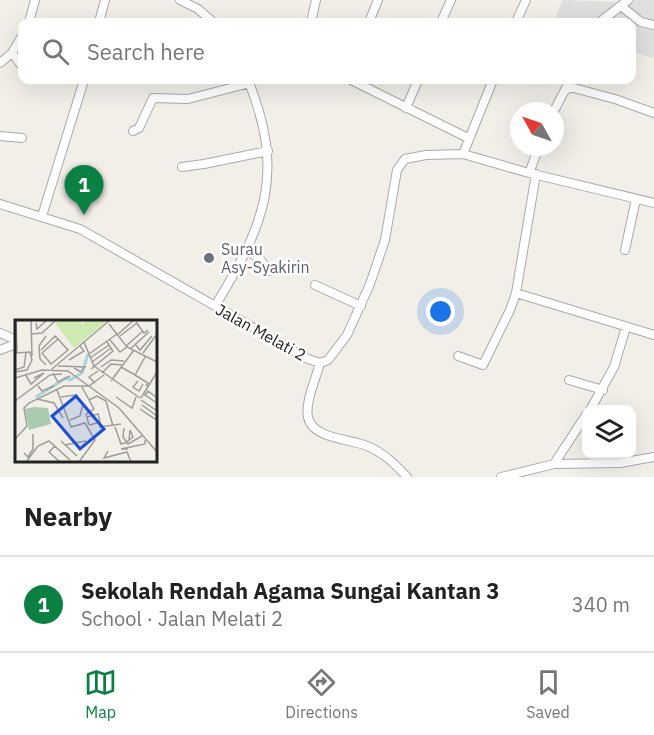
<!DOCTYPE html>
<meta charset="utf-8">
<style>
:root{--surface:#fff;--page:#f6f6f6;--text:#222;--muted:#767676;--line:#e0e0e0;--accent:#0b8043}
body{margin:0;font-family:"IBM Plex Sans",sans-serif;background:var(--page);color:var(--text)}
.controls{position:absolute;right:18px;bottom:18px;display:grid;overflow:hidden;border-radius:12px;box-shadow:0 6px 24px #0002}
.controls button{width:54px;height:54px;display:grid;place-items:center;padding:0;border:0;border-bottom:2px solid var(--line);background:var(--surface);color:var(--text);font:30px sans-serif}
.compass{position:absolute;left:510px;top:102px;width:54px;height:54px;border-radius:50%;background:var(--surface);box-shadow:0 6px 24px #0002;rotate:310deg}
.you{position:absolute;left:441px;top:312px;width:21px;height:21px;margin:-15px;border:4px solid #fff;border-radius:50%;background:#1a73e8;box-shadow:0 0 0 9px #1a73e833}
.badge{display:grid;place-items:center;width:39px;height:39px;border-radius:50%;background:var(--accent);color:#fff;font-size:20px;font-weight:700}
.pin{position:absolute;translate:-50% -50px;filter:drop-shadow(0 2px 3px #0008)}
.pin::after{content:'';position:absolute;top:32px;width:21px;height:18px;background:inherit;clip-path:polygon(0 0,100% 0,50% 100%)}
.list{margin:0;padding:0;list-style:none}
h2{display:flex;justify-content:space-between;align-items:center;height:78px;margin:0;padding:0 24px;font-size:26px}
h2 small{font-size:20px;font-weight:400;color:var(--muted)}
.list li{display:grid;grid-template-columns:39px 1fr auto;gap:18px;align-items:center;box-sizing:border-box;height:96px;padding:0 24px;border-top:2px solid var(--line)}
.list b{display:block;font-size:22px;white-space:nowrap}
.list p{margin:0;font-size:20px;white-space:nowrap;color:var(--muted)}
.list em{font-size:20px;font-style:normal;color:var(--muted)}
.icon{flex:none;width:33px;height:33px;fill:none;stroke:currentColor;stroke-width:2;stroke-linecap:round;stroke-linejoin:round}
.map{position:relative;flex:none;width:654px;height:477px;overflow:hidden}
.search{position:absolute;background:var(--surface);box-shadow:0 6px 24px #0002;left:18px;right:18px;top:18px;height:66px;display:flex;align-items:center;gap:15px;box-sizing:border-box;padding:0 21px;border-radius:12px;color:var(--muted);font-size:22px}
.sheet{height:174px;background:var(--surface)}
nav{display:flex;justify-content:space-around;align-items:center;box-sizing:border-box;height:84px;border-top:2px solid var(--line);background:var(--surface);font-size:16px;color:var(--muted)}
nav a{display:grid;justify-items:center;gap:3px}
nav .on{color:var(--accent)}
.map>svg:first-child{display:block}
</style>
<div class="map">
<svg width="654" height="477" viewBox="0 0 654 477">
<rect width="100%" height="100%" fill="#f2efe9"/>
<path fill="#e0dfdf" d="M 563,0 L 617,2 L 618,0 L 654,0 L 654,58 L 632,52 L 632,22 L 553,22 Z"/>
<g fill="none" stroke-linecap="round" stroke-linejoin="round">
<defs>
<path id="minor" d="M 180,0 L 198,9 L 213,22
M 621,6 L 641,22 L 654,25
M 29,22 L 35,0
M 99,22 L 105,0
M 311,22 L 316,0
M 369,22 L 378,0
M 441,22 L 451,0
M 516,22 L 526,0
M 600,22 L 628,0
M 12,53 L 22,66
M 0,63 L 12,53 L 22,36
M 351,80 L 468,138
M 566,90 L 570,87 L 615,99 L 654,113
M 406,108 L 418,80
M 554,111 L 570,80
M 133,131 L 139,128 L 153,98 L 188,99 L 250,83
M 0,136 L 22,138
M 463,154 L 493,80
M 182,167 L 204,164 L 268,151
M 529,173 L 539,147
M 0,204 L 80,229 L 308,359 L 320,363 L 328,360 L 347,335 L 370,284 L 385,240 L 397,170 L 405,159 L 426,155 L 463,154 L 529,173 L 654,203
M 42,216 L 84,80
M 625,250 L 636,199
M 247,251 L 259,258 L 269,271
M 315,285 L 361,306
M 516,293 L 654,335
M 215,306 C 265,224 286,174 248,80
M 0,333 L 16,340
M 0,350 L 16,344
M 458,356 L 483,365 L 510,310 L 516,293 L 536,174
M 320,363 C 316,379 305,401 308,417 C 312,439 351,439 367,446 C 384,453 395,464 407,477
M 569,380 L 603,390
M 590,410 L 614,367 L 626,327
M 554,464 L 586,415
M 501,477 L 554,464 L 620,463 L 654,457"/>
</defs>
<use href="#minor" stroke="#a9a9a9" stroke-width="10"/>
<use href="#minor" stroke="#fff" stroke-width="8"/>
</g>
<circle fill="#6b7280" stroke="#fff" stroke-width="2" cx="209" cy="258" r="6"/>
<g text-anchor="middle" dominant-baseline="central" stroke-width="5" stroke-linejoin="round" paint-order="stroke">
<g font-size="16" fill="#5b616d" stroke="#fff" text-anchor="start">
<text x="221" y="249">Surau<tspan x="221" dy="18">Asy-Syakirin</tspan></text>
</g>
<g font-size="16" fill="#222" stroke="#fff">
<text transform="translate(261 332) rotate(29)">Jalan Melati 2</text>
</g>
</g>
<g transform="translate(15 320)">
<rect width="142" height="142" fill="#f2efe9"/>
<path d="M 43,0 L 66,0 L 67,5 L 71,0 L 93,0 L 59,28 L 40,3 Z" fill="#cdebb0"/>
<path d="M 19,87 L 33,88 L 36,104 L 14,110 L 10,89 Z" fill="#aacbaf"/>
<path fill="none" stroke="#aad3df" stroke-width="3" d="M 21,77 L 51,58 L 55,60 L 67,53 L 73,34"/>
<path fill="none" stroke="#9f9d99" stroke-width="1.5" d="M 1,0 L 2,32M 16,0 L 17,36M 121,2 L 129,13 L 133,10M 21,3 L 22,9 L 32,0M 94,4 L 112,27 L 142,42M 16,14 L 27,13 L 41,0M 102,15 L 119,0M 105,16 L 122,3M 95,20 L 105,32 L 112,27M 69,22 L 79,46 L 125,78M 120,24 L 125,30 L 137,16M 111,26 L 128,11M 115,29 L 134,12M 26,30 L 40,16 L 43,19M 0,33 L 15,32 L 17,40 L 12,50 L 0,52M 27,33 L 36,44 L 53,30 L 43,19M 27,33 L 43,19M 128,33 L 142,14M 74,34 L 102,14M 75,38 L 94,25M 54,40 L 69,31 L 65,26M 77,42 L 96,28M 31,45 L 25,39 L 24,26 L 31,16M 43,46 L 70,47 L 66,52 L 59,48M 86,47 L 96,40 L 109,41M 106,47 L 120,55 L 130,37M 37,49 L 95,0M 76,49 L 98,31 L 92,22M 0,50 L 9,47 L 11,33M 38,53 L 43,62 L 55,56M 87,53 L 96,44 L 108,45M 10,54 L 16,64 L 29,53 L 19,58M 120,55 L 133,63 L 131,66M 0,58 L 27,50 L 53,51 L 104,88 L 142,132M 96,61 L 119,30M 123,61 L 118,67 L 124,71 L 128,64M 80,63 L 74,57 L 83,51M 23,66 L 27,71 L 39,66M 74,66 L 89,55M 67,67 L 79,89 L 71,94 L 74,105M 42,70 L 56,107 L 70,103 L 80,120 L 64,142M 46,77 L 61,75 L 68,84 L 65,96 L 55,100M 101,77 L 117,88 L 121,77M 126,78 L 142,52M 142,78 L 133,71 L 130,75 L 142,83M 22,79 L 39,83 L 48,98M 74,80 L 82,76 L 91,81 L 98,106M 126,80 L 141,90 L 142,87M 0,81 L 35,55 L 47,54M 127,85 L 142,96M 125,89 L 140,99 L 142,97M 72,97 L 83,94 L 85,102 L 75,105M 84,107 L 106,104M 100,107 L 106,124M 109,108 L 108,117 L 113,124 L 127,116M 0,119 L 12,106 L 9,88 L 14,83 L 49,66 L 73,66M 46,121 L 62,136M 105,124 L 110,123 L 118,117 L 115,110 L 114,120M 50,125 L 71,121M 40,126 L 34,132 L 45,142M 113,129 L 106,129 L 130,124 L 130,120M 93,131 L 89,138 L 112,132 L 116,142M 9,133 L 13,137 L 18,129 L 18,114M 11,142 L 23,126 L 34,121 L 55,140"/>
<path fill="#1d4ed8" fill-opacity="0.15" stroke="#1d4ed8" stroke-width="3" d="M 61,76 L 89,109 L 65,129 L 37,96 Z"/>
<rect width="142" height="142" fill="none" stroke="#222" stroke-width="3"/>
</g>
</svg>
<div class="controls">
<button><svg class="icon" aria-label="layers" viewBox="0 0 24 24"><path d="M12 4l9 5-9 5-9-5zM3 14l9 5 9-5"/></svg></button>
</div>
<svg class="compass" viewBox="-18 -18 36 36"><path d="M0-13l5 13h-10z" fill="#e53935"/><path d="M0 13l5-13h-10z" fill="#767676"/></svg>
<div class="you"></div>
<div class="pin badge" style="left:84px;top:215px">1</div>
<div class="search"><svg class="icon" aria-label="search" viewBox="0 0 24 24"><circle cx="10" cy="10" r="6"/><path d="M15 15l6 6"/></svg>Search here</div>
</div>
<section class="sheet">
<h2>Nearby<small></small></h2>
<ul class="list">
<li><span class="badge">1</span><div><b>Sekolah Rendah Agama Sungai Kantan 3</b><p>School · Jalan Melati 2</p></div><em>340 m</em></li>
</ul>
</section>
<nav>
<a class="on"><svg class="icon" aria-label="map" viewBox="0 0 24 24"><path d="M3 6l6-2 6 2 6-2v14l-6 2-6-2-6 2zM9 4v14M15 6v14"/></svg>Map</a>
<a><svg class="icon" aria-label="directions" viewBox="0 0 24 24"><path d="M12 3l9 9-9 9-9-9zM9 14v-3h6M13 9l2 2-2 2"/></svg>Directions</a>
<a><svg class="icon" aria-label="saved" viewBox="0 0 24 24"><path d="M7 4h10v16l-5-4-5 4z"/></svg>Saved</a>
</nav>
